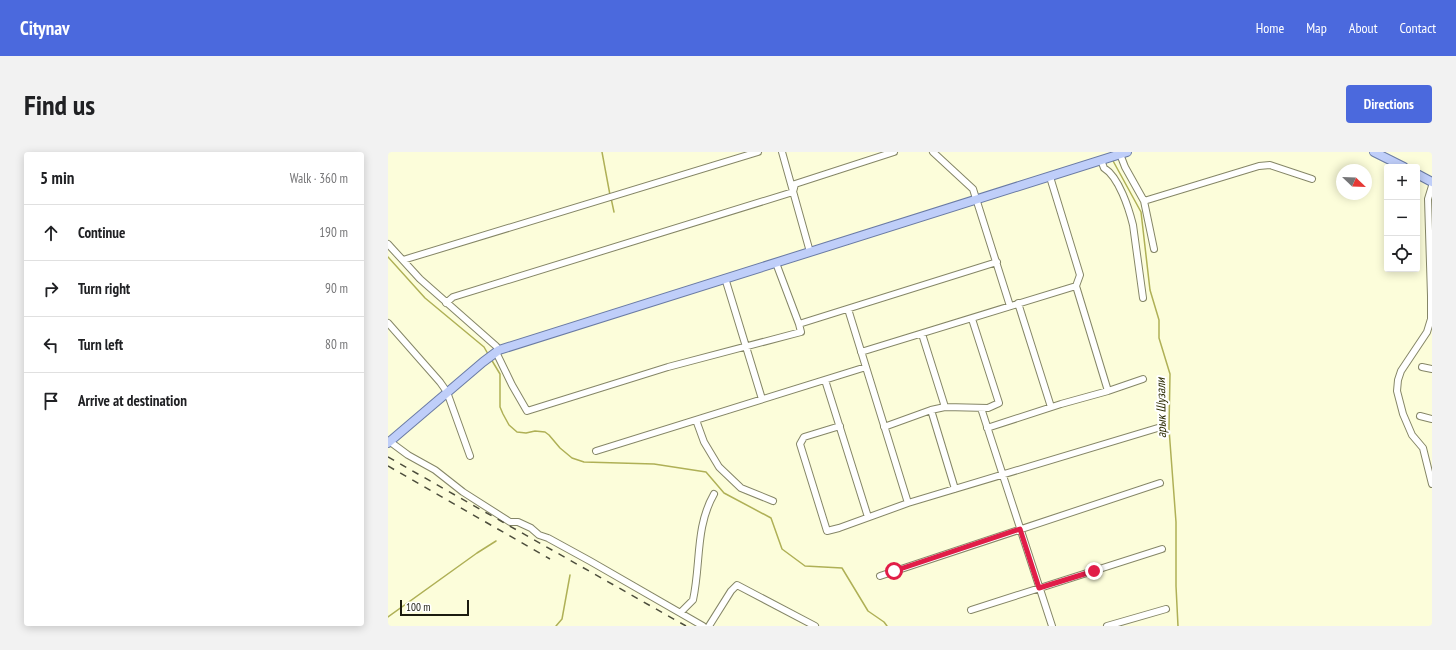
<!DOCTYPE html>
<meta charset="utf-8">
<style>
:root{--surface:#fff;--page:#f2f2f2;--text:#202124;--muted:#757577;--line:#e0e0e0;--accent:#4b69dd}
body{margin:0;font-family:"PT Sans Narrow",sans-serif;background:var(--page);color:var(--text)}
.controls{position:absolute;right:12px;top:12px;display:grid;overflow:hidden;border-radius:4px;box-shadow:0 2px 10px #0003}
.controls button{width:36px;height:36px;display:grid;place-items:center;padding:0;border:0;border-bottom:1px solid var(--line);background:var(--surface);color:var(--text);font:20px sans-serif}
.compass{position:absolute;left:948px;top:12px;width:36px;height:36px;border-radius:50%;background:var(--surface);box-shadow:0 2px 10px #0003;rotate:113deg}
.scale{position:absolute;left:12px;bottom:10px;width:69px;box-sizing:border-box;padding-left:4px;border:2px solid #1b1b0f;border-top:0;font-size:11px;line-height:14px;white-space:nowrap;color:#1b1b0f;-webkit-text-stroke:3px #fff;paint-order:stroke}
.stop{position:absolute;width:12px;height:12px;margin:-9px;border:3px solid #e11d48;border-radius:50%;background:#fff}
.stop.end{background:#e11d48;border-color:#fff;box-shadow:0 1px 4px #0008}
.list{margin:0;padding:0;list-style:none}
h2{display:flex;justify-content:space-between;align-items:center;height:52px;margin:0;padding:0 16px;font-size:17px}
h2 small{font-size:13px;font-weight:400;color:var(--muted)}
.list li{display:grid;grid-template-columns:26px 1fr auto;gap:12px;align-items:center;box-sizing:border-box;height:56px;padding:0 16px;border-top:1px solid var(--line)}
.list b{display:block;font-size:15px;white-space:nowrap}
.list em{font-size:13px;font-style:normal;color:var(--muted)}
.icon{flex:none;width:22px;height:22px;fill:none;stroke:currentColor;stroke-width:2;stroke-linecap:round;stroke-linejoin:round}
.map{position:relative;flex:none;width:1044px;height:474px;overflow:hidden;border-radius:4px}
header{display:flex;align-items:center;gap:24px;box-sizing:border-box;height:56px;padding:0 20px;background:var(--accent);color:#fff}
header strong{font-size:19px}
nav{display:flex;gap:22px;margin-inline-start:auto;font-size:14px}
.intro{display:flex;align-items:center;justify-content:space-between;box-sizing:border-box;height:96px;padding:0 24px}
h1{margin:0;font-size:28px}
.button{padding:10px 18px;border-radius:4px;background:var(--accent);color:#fff;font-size:14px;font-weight:700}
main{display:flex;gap:24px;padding:0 24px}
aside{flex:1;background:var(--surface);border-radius:4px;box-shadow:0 2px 10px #0003}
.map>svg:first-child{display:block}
</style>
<header>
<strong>Citynav</strong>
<nav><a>Home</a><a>Map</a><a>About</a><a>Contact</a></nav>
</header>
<div class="intro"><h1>Find us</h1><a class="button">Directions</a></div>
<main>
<aside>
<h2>5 min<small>Walk · 360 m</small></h2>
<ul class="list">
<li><svg class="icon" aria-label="ahead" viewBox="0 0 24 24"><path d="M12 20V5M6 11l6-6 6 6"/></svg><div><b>Continue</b></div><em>190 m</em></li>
<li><svg class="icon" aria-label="right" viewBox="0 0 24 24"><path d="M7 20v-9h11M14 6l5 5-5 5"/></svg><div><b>Turn right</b></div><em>90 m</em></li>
<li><svg class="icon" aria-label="left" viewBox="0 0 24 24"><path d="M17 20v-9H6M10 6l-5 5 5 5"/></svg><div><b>Turn left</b></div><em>80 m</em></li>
<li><svg class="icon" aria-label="arrive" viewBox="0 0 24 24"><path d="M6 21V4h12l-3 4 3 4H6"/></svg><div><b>Arrive at destination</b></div></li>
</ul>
</aside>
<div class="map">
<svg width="1044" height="474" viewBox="0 0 1044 474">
<rect width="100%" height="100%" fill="#fcfdda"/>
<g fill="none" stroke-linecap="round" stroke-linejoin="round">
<path stroke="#afb056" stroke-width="1.5" d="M 214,0 L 222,43
M 724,7 L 753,60 L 762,138 L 771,168 L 771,186 L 782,222 L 781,277 L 788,370 L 788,434 L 790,474
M 223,46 L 226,60
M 0,105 L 37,146 L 96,195 L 100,202
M 103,207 L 112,222 L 112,255 L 115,262 L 121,273 L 129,280 L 138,281 L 147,279 L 157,280 L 161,283 L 172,296 L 184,306 L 196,310 L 266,312 L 318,320 L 336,341 L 383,366 L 394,397 L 417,414 L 454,416 L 480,459 L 496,470 L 499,474
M 0,465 L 89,401 L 108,389
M 168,474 L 174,467 L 182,423"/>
<defs>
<path id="minor" d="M 394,0 L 422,100
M 545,0 L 585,37 L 622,154
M 732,2 L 737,15 L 756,49 L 766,97
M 713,8 L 716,16 C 731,25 741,57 745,73 L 755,146
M 662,25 L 692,123 L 688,134 L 720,239
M 1044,34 L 1040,47 L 1043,144 L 1043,167 L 1039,180 L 1013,219 L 1010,228 L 1009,239 L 1015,262 L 1024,283 L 1035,296 L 1044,332
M 756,49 L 871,14 L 882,13 L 924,27
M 0,92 L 32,127 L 108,194 L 111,198
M 15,108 L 370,0
M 337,126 L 374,247
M 58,151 L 65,145 L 405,40 L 407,32 L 506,0
M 630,151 L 663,255
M 460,157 L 520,351
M 0,171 L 52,230 L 59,240 L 82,304
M 411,172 L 609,110
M 534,182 L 557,255
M 108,200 L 124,233 L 139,259 L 280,215 L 413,180 L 411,172 L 388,111
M 473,200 L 688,134
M 1034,215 L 1044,217
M 437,228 L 480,365
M 593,256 L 664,474
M 543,258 L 567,337
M 1032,264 L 1044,267
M 308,268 L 316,290 L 331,315 L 353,336 L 385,349
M 452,274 L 416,285 L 412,292 L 439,379 L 451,376 L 520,351 L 773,275
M 496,275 L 543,258 L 557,255 L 600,256 L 611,251 L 584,167
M 599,276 L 673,252 L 720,239 L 755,227
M 1,289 L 20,303 L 47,318 L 75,340 L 122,370 L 130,370 L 143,376 L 151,383 L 160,386 L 202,409 L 315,474
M 208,299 L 478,215
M 492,424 L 772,331
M 583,458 L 774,397
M 293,460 L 305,448 C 313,412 307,375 326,342
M 321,474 L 343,439 L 349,433 L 427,474
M 719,474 L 778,457"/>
<path id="major" d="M 986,0 L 1016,15
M 1029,22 L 1044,30
M 0,291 L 95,210 L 111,198 L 739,0"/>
</defs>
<use href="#minor" stroke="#858667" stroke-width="8"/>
<use href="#major" stroke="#6a7ba4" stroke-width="10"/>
<use href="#minor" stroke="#fff" stroke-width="6"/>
<use href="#major" stroke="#bfcef9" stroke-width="8"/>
<path stroke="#4c4d3c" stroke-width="1.5" stroke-dasharray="7 7" stroke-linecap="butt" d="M 0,305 L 298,474
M 0,314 L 162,407"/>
</g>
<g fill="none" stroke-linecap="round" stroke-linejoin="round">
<path stroke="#e11d48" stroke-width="5" d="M 506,419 L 632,377 L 651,436 L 706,419"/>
</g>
<g text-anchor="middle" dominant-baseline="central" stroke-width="4" stroke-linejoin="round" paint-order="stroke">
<g font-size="13" font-style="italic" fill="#2d2d05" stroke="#fff">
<text transform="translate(773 256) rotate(-91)">арык Шузали</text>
</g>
</g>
</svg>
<div class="controls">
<button>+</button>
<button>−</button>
<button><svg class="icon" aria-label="locate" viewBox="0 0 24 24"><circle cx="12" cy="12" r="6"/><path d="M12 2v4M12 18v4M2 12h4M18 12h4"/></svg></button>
</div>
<svg class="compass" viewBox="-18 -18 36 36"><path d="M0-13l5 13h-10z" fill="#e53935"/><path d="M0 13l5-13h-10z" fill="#757577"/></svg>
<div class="scale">100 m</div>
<div class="stop" style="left:506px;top:419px"></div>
<div class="stop end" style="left:706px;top:419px"></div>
</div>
</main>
